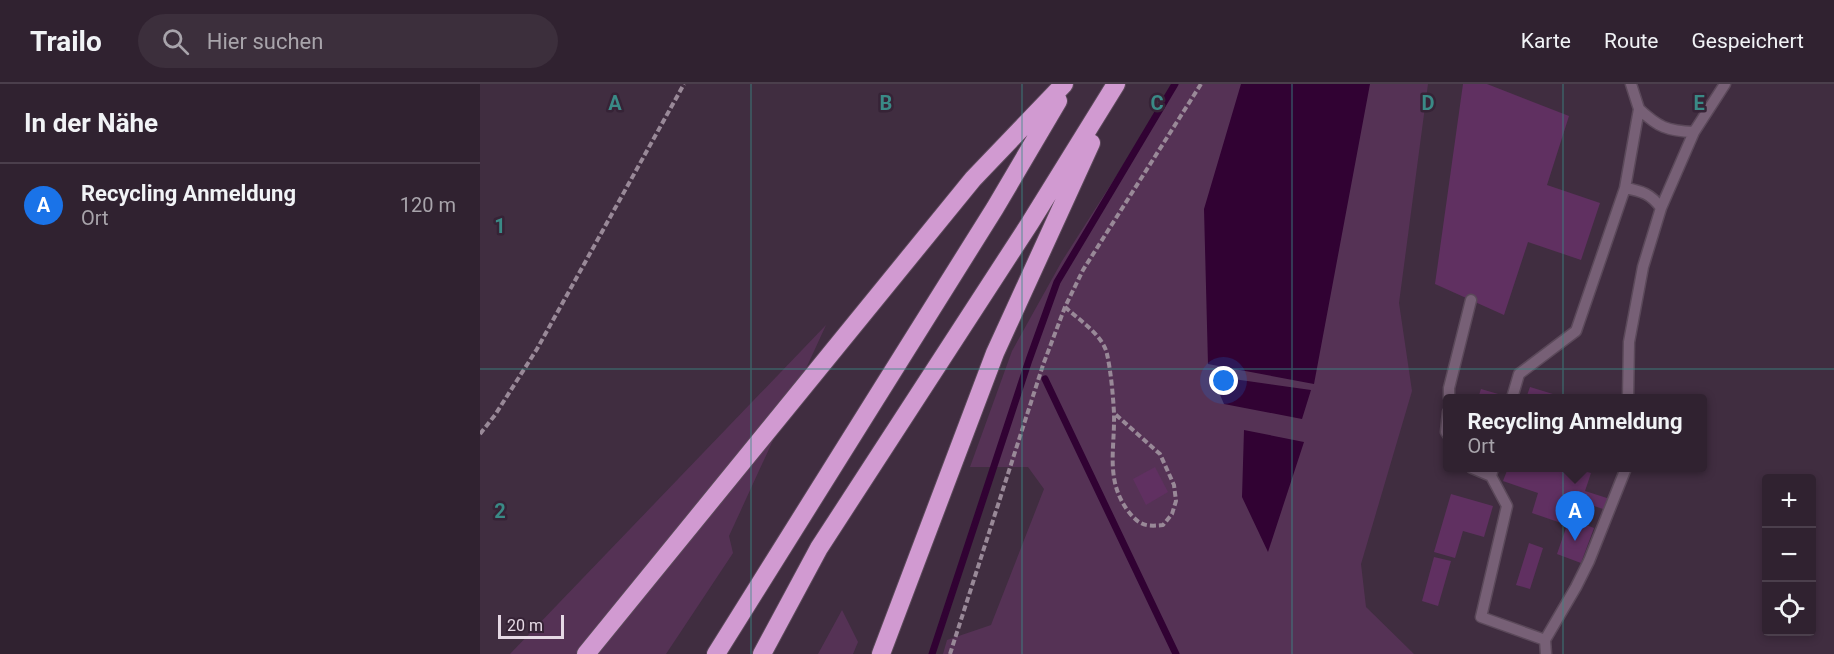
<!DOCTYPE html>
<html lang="de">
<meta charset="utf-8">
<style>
:root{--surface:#302230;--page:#3c2f3c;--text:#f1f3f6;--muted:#a8a4ab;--line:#4b3f4c;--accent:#1a73e8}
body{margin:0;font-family:Roboto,sans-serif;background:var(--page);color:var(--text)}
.controls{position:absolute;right:18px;bottom:18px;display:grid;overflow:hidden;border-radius:6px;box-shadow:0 3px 9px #0003}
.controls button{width:54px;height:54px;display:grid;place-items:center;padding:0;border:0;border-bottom:2px solid var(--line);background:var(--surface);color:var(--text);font:30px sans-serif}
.scale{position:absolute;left:18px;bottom:15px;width:66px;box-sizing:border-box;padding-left:6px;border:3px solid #e6d9e5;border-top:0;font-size:16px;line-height:21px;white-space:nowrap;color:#e6d9e5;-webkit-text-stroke:4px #362336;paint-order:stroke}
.you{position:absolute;left:744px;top:297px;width:21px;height:21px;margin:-15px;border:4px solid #fff;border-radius:50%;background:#1a73e8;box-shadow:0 0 0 9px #1a73e833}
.badge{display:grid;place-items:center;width:39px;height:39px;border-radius:50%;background:var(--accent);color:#fff;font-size:20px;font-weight:700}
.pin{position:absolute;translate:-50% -50px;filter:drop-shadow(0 2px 3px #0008)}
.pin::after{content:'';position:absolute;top:32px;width:21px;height:18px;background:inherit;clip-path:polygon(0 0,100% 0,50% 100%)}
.popup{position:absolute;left:963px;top:310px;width:264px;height:78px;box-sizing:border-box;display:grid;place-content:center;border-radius:6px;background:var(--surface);filter:drop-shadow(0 2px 4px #0005);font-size:20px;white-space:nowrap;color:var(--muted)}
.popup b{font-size:22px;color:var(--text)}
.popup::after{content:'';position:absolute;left:50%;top:100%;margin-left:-12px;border:12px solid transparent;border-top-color:var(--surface)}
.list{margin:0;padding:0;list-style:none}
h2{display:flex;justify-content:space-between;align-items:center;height:78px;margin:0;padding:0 24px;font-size:26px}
h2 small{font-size:20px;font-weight:400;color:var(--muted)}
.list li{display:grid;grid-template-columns:39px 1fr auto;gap:18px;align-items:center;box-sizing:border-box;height:84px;padding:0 24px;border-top:2px solid var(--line)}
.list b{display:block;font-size:22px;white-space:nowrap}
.list p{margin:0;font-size:20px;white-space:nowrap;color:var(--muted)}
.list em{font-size:20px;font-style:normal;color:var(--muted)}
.icon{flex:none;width:33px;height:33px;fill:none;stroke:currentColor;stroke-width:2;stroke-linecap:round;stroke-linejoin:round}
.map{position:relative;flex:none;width:1354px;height:570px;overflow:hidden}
header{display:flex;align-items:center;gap:36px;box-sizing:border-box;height:84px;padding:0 30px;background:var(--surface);border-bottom:2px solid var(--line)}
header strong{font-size:28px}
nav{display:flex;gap:33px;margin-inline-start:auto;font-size:21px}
.search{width:420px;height:54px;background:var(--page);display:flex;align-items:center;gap:15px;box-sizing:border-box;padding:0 21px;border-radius:33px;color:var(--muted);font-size:22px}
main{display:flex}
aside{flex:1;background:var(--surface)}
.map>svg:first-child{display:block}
</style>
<header>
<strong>Trailo</strong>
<div class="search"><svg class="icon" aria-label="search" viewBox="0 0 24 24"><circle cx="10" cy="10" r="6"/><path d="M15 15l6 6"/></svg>Hier suchen</div>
<nav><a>Karte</a><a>Route</a><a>Gespeichert</a></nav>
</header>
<main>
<aside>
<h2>In der Nähe<small></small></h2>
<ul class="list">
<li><span class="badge">A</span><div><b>Recycling Anmeldung</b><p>Ort</p></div><em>120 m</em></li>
</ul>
</aside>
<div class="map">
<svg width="1354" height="570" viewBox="0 0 1354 570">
<rect width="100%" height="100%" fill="#402d40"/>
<path fill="#553255" d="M 695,0 L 948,0 L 919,219 L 932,307 L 881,480 L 886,523 L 934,570 L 463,570 L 467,556 L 511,541 L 564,405 L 548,383 L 490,383 L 532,267 L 582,177 Z
M 346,241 L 249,452 L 253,469 L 186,570 L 30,570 Z
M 362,526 L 378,558 L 373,570 L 338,570 Z"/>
<path fill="#310233" d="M 761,0 L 890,0 L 834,300 L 728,280 L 724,125 Z
M 732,292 L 831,306 L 822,335 L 744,320 Z
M 764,346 L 824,358 L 788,468 L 762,413 Z"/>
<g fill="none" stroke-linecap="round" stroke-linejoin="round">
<path stroke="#310233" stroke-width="7" d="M 565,295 L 696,570
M 452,570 L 549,276 L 577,198 L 695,0"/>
</g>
<path fill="#603061" d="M 983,0 L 1007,0 L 1089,32 L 1067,101 L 1120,119 L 1101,176 L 1048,158 L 1024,231 L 955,200 Z
M 1050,303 L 1086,314 L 1046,314 Z
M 1001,305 L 1025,312 L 1024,314 L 998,314 Z
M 675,383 L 688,408 L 666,421 L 653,395 Z
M 1028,384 L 1094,384 L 1111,389 L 1105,407 L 1130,415 L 1126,426 L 1105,419 L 1098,438 L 1114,444 L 1101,479 L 1077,470 L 1087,441 L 1052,429 L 1058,409 L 1023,397 Z
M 971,410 L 1013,422 L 1004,453 L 983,447 L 975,474 L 954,468 Z
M 1049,459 L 1063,464 L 1050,505 L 1036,501 Z
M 954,473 L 971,477 L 958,522 L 942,517 Z"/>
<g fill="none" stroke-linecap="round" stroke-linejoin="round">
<defs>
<path id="service" d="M 1159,25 C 1178,43 1187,47 1214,48
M 1145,104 C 1162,107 1171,110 1181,124
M 969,314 L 969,304 L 991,216
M 1032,314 L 1039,290 L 1096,247 L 1145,104 L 1159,25 L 1151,0
M 1148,314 L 1149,258 L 1163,183 L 1181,124 L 1214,48 L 1245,0
M 968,328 L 966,348 L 968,351
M 992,384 L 1011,392
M 1013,384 L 1011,392 L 1027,422 L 1001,533 L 1065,556
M 1066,570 L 1065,556 L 1096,503 L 1109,477 L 1146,384"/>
<path id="motorway" d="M 106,570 L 493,95 L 584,0
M 236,570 L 515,124 L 578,17
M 282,570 L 339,464 L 550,139 L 636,0
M 401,570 L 515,269 L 611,59"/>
</defs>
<use href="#service" stroke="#5b495a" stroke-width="13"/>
<use href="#motorway" stroke="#5b495a" stroke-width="20"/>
<path stroke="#998998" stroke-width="4" stroke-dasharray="6 3" stroke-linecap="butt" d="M 585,223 C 598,235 623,251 627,270 C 631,288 633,311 634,329 C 635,365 625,396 648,427 C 659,441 665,443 683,441 L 692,430 L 696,417 L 694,401 L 680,370 L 634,329
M 0,350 L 15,331 L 57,265 L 204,0
M 470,570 L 563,281 L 585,223 L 603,186 L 721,0"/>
<use href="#service" stroke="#776076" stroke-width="10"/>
<use href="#motorway" stroke="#d19ad1" stroke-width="18"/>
</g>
<path fill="none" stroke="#3a8a86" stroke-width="1.5" stroke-opacity="0.55" d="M 271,0 L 271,570M 542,0 L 542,570M 812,0 L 812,570M 1083,0 L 1083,570M 0,285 L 1354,285"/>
<g font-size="20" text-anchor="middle" font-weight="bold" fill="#3a8a86" stroke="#362336" stroke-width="5" stroke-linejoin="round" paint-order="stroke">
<text x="135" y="26">A</text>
<text x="406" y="26">B</text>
<text x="677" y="26">C</text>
<text x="948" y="26">D</text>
<text x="1219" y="26">E</text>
<text x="20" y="149">1</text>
<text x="20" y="434">2</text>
</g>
</svg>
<div class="controls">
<button>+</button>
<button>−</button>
<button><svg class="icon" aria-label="locate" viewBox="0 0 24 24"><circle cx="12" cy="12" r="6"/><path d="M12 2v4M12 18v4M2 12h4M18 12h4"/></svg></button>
</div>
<div class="scale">20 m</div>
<div class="you"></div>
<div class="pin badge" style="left:1095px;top:457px">A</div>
<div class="popup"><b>Recycling Anmeldung</b>Ort</div>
</div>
</main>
